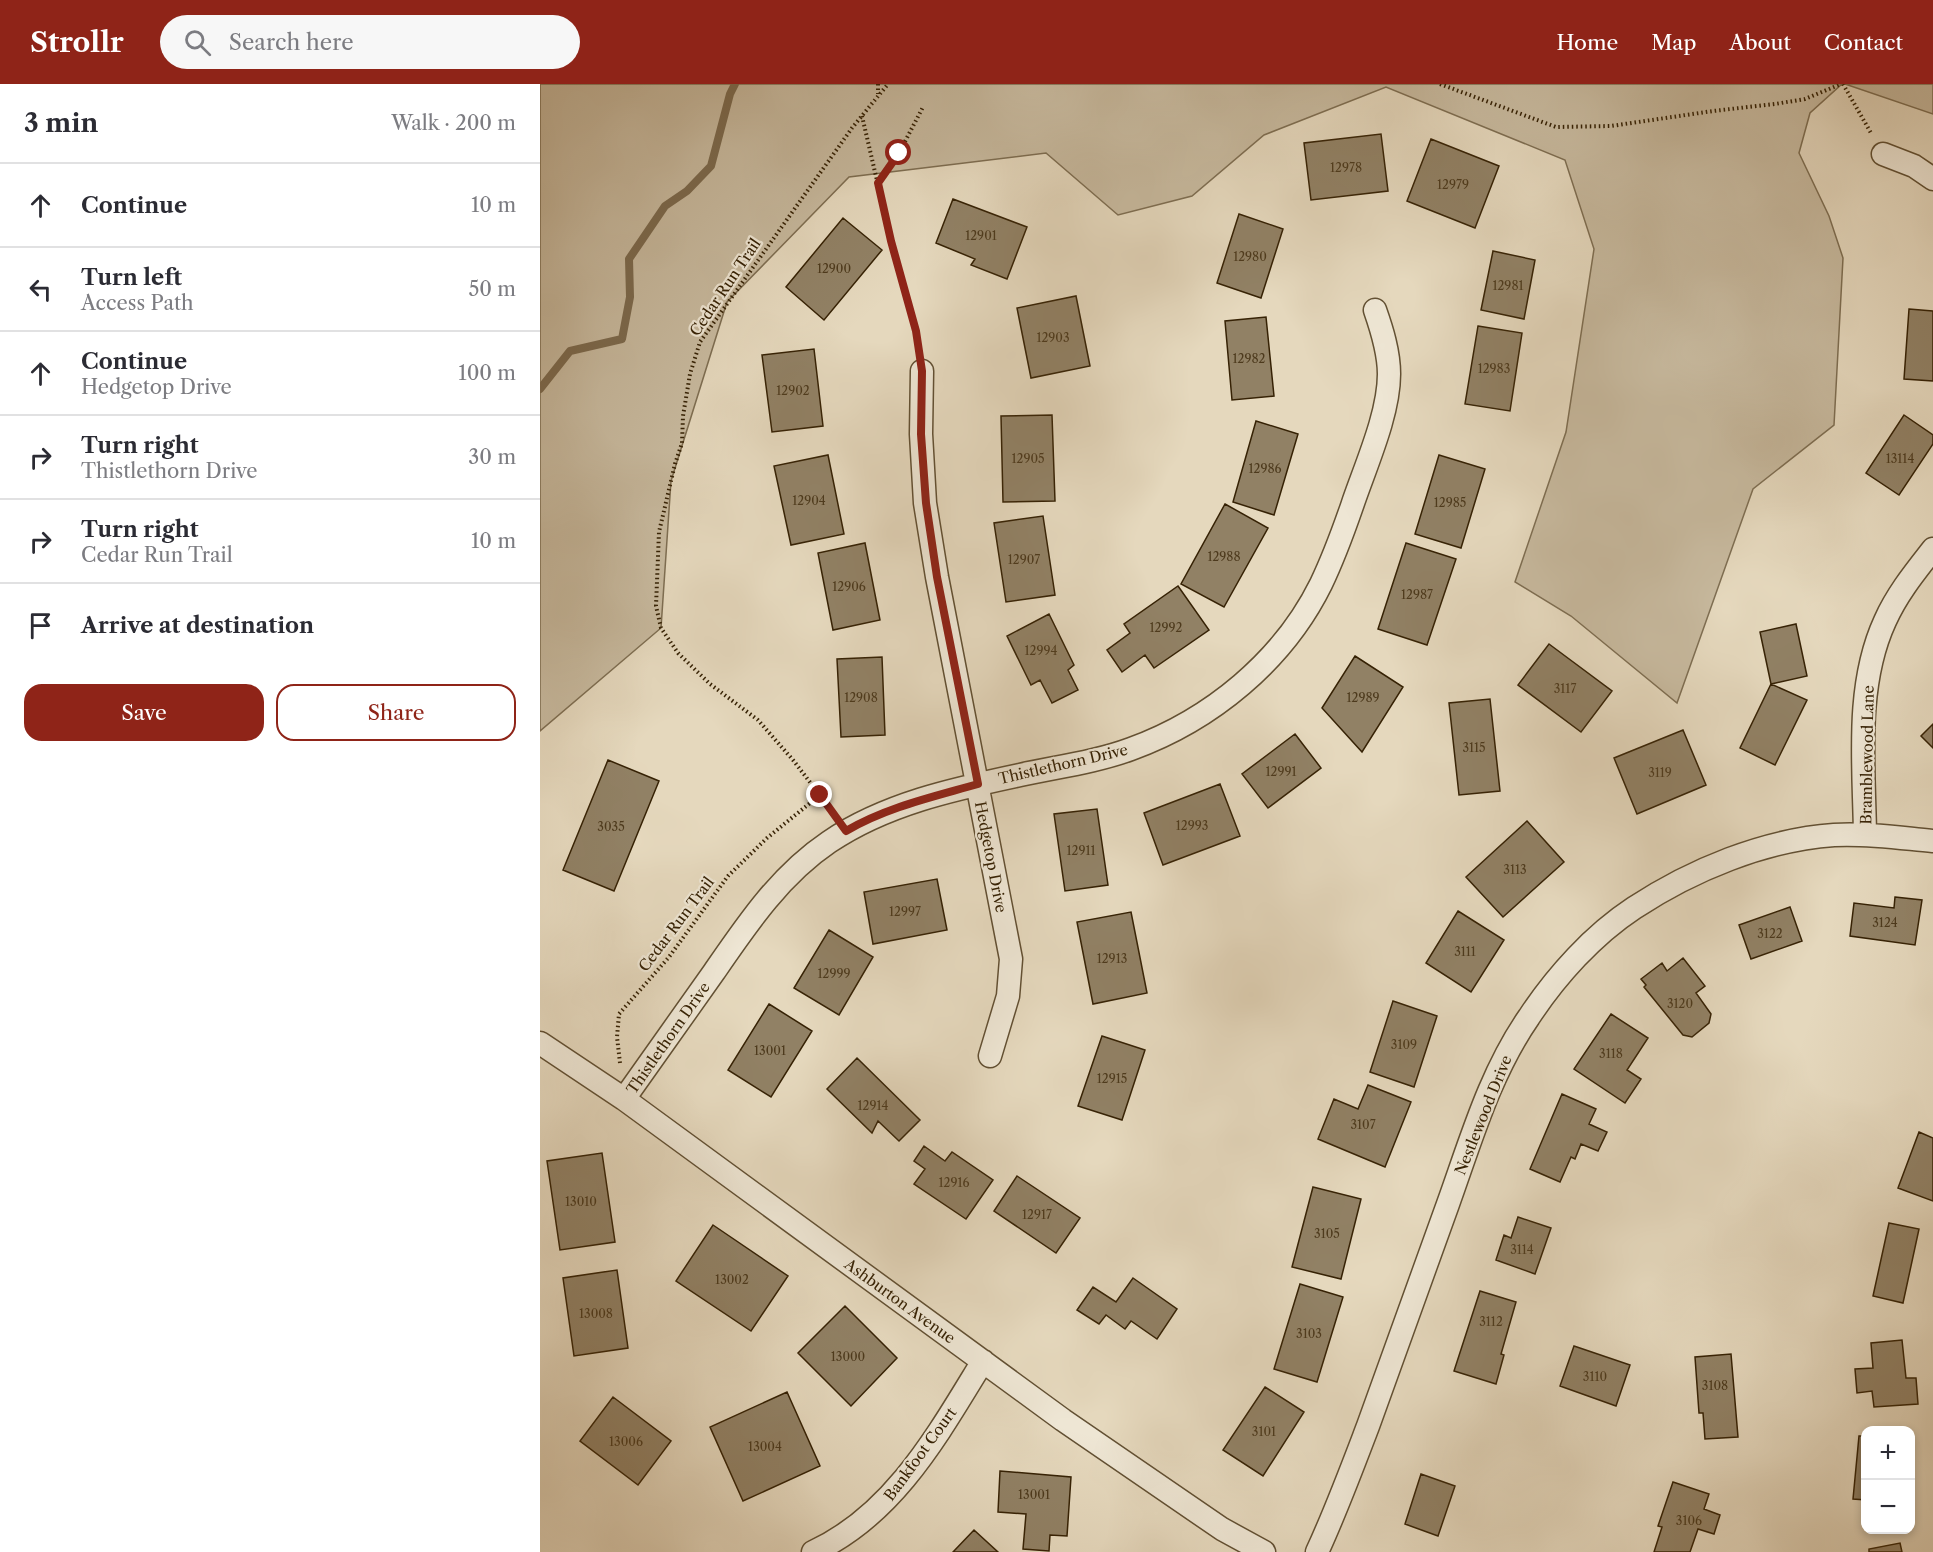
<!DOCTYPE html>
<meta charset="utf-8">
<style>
:root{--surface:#fff;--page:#f7f7f7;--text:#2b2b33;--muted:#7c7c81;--line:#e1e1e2;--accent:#8f2418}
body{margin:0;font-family:"Libre Caslon Text",serif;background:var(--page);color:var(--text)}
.controls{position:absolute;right:18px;bottom:18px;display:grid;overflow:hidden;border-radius:12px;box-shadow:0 3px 9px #0003}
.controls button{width:54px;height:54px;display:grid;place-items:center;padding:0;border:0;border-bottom:2px solid var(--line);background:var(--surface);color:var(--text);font:30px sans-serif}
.stop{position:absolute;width:18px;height:18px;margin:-14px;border:4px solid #8f2418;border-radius:50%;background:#fff}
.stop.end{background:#8f2418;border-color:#fff;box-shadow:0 2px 6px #0008}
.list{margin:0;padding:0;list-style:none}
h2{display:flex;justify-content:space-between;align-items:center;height:78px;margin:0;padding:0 24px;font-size:26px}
h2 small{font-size:20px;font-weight:400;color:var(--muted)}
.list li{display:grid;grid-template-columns:39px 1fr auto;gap:18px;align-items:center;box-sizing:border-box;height:84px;padding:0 24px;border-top:2px solid var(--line)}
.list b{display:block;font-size:22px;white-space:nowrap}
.list p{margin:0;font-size:20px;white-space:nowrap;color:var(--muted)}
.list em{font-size:20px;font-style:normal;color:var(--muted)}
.actions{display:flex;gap:12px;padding:18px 24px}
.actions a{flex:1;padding:14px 0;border:2px solid var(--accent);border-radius:18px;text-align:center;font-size:21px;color:var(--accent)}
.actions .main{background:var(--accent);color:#fff}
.icon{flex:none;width:33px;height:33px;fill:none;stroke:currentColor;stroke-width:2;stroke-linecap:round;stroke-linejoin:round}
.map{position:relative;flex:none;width:1393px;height:1468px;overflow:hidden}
header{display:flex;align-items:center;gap:36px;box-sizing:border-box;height:84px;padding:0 30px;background:var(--accent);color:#fff}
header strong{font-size:28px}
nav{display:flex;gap:33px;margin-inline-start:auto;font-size:21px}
.search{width:420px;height:54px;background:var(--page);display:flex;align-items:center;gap:15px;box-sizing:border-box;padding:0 21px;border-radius:33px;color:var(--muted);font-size:22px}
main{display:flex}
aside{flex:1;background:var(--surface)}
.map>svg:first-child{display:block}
</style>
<header>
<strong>Strollr</strong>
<div class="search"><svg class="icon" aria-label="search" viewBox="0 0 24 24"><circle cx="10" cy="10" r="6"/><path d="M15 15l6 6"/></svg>Search here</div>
<nav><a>Home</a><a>Map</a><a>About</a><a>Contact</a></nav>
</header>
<main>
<aside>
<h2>3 min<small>Walk · 200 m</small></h2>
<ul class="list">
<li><svg class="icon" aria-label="ahead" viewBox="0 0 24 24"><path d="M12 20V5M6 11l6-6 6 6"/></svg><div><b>Continue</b></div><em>10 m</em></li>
<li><svg class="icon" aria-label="left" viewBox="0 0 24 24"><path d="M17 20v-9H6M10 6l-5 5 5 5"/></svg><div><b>Turn left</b><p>Access Path</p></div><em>50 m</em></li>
<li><svg class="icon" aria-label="ahead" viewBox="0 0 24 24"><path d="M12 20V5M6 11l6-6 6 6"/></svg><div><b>Continue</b><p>Hedgetop Drive</p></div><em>100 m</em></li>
<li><svg class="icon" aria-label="right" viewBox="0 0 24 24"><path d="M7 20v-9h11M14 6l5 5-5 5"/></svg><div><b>Turn right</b><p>Thistlethorn Drive</p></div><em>30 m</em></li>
<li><svg class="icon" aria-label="right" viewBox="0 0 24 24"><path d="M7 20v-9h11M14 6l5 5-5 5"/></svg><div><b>Turn right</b><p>Cedar Run Trail</p></div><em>10 m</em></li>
<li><svg class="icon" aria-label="arrive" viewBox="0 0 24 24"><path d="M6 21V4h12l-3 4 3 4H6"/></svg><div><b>Arrive at destination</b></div></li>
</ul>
<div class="actions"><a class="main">Save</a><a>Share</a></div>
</aside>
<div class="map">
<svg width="1393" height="1468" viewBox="0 0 1393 1468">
<rect width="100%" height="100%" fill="#e5d8bd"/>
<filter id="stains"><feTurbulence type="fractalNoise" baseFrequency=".00333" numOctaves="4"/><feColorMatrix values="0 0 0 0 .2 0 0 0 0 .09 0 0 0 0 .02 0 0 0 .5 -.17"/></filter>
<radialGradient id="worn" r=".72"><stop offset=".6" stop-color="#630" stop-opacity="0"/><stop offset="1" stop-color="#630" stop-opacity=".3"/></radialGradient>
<path fill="#c7b99e" stroke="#7e6e52" stroke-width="1.5" d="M 0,0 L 1302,0 L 1270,29 L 1259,69 L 1289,132 L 1303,174 L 1294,341 L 1213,405 L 1137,619 L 1031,532 L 975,498 L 1026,348 L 1054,165 L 1025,76 L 846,3 L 724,51 L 652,112 L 578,131 L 506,69 L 309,93 L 187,218 L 131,397 L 121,544 L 0,647 Z
M 1305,0 L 1393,0 L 1393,30 Z"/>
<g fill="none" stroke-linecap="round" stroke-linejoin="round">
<path stroke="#7c6a4e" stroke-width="8" d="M 0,305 L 30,267 L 82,255 L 90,213 L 89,175 L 125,122 L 147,107 L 171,82 L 190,10 L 195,0"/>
</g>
<path fill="#918165" stroke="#362205" stroke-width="1.5" d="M 841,50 L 848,107 L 771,116 L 764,59 Z
M 891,55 L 959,82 L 935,144 L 867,117 Z
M 413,115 L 487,143 L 467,195 L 431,181 L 435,175 L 396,159 Z
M 699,130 L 743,145 L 721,214 L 677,199 Z
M 303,134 L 342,166 L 284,236 L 246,203 Z
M 953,167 L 995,176 L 984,235 L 941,226 Z
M 536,212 L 550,282 L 491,294 L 477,224 Z
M 1369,225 L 1393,227 L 1393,297 L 1364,295 Z
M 726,233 L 734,312 L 692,316 L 685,237 Z
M 938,242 L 982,249 L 970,327 L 925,320 Z
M 274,265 L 283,342 L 232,348 L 222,271 Z
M 512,331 L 515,417 L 463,418 L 461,332 Z
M 1364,331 L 1393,351 L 1393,360 L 1359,411 L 1326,389 Z
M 716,337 L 758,350 L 734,431 L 693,418 Z
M 288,371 L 304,450 L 251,461 L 234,382 Z
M 899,371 L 945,385 L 921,464 L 875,450 Z
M 685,420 L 728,444 L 684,523 L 641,500 Z
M 503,432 L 515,511 L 466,518 L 454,439 Z
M 325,459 L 340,536 L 293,546 L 278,469 Z
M 866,459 L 916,475 L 887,561 L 838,545 Z
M 638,502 L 669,546 L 614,584 L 605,571 L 582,588 L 567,566 L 590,549 L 584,540 Z
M 509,530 L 534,581 L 528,586 L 538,606 L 512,619 L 500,596 L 491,601 L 467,552 Z
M 1256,540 L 1267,592 L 1231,600 L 1220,548 Z
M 1009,560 L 1072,607 L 1041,648 L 978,601 Z
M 815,572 L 863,603 L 822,668 L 782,624 Z
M 342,573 L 345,651 L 301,653 L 297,575 Z
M 1231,600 L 1267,616 L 1235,681 L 1200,664 Z
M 950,615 L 960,707 L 919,711 L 909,619 Z
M 1393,640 L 1393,664 L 1381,652 Z
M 1143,646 L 1166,701 L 1097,730 L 1074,674 Z
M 755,650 L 781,684 L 728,724 L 702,690 Z
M 68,676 L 119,697 L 74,807 L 23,786 Z
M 680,700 L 700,752 L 623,781 L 604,729 Z
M 557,725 L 568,801 L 525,807 L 514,730 Z
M 987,737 L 1024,778 L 963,833 L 926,793 Z
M 397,795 L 407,846 L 333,860 L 324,808 Z
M 1355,813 L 1382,816 L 1375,861 L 1310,852 L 1314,819 L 1354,824 Z
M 1250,823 L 1262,857 L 1211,875 L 1199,841 Z
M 918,827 L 964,856 L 931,908 L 886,879 Z
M 591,828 L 607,909 L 553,920 L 537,838 Z
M 289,846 L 333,873 L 299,931 L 254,904 Z
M 1143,874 L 1165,902 L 1156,909 L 1171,930 L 1169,939 L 1152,953 L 1143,951 L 1104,903 L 1106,901 L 1101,895 L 1122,879 L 1127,887 Z
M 853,917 L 897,932 L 874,1003 L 830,988 Z
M 229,920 L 272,947 L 231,1013 L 188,986 Z
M 1071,930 L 1108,954 L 1087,986 L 1101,995 L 1085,1019 L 1034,985 Z
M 562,952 L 605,966 L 582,1036 L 538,1022 Z
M 317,974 L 380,1036 L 359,1057 L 338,1037 L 332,1049 L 287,1005 Z
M 828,1001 L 871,1018 L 845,1083 L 778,1055 L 794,1015 L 818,1025 Z
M 1022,1010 L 1056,1025 L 1049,1040 L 1067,1048 L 1058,1067 L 1041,1060 L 1035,1075 L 1031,1073 L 1020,1098 L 990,1085 Z
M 1379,1048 L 1393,1054 L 1393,1117 L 1358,1104 Z
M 384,1062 L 405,1077 L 412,1068 L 453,1096 L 426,1135 L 374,1100 L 385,1085 L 374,1077 Z
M 62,1069 L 75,1158 L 20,1166 L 7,1077 Z
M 477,1092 L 540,1134 L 516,1169 L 454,1127 Z
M 773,1103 L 821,1115 L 801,1195 L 752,1183 Z
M 978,1133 L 1011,1144 L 995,1190 L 956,1176 L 964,1151 L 971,1154 Z
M 1349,1139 L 1379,1145 L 1363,1219 L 1333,1212 Z
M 173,1141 L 248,1192 L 211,1247 L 136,1197 Z
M 77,1186 L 88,1264 L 34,1272 L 23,1194 Z
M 593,1194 L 637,1225 L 617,1255 L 591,1237 L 585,1245 L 566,1231 L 559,1240 L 537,1226 L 553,1203 L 576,1218 Z
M 760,1200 L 803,1213 L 777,1298 L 734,1285 Z
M 940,1207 L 976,1218 L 961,1270 L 964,1271 L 956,1300 L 914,1287 Z
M 305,1222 L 357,1274 L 311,1322 L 258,1269 Z
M 1362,1256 L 1366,1294 L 1376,1294 L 1378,1320 L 1334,1323 L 1332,1307 L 1317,1309 L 1315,1285 L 1333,1284 L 1331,1259 Z
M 1034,1262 L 1090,1281 L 1076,1322 L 1020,1302 Z
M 1191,1270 L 1198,1353 L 1165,1355 L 1163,1329 L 1159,1329 L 1155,1273 Z
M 725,1303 L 764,1328 L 723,1392 L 683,1366 Z
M 247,1308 L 280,1382 L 203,1417 L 170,1343 Z
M 73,1313 L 131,1357 L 98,1401 L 40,1357 Z
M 1319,1352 L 1326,1352 L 1326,1416 L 1313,1415 Z
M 460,1387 L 531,1393 L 527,1452 L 510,1451 L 509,1467 L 483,1465 L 486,1430 L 458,1428 Z
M 881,1390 L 915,1402 L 898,1452 L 865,1440 Z
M 1133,1398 L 1169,1410 L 1164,1425 L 1180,1431 L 1174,1450 L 1158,1445 L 1150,1468 L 1114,1468 L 1122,1443 L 1118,1442 Z
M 434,1446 L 458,1468 L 413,1468 Z
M 1360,1459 L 1362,1468 L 1329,1468 L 1329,1465 Z"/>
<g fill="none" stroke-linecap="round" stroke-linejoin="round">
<defs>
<path id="minor" d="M 1343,70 L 1374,82 L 1393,95
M 382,287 L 381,350 L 385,419 L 397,493 L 471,875 L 468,912 L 450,972
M 1325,750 C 1324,681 1315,602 1345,537 C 1357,510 1375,488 1393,465
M 0,959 L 84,1015 L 523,1336 L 682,1445 L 724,1468
M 84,1015 C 114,973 144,930 174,888 C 207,840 240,791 289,758 C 345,720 414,705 480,691 C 516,683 556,678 591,665 C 671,636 743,577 781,500 C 793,475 803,448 812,422 C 825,383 849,331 849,290 C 849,268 842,246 835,226
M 273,1468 C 354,1431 398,1350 443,1277
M 777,1468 C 796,1427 812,1384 828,1342 C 855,1268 881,1194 908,1120 C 931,1056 950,989 989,933 C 1016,892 1053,851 1094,824 C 1152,786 1224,756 1294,751 C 1327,749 1360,754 1393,757"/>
</defs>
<use href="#minor" stroke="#625033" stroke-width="25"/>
<path stroke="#362205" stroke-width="4" stroke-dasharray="1.5 3" stroke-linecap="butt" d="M 338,0 L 338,10
M 900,0 L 1016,43 L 1071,42 L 1173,27 L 1235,20 L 1265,15 L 1301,0
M 1303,0 L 1331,49
M 322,32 L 351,157 L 376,247 L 378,264
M 338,99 L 359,69 L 383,23
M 292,727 L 253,676 L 218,636 L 170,600 L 138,569 L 121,544 L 116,522 L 119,448 L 135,380 L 142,359 L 143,332 L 150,290 L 160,258 L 312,44 L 348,0
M 80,979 L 77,953 L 79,930 L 129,873 L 188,792 L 227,754 L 280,711"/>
<use href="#minor" stroke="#eee6d4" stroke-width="22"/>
</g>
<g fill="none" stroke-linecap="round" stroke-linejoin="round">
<path stroke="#8f2418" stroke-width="8" d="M 280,711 L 306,747 C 347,723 393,713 438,700 L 397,493 L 386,419 L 381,350 L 382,287 L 376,247 L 351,157 L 338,99 L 359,69"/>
</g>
<g text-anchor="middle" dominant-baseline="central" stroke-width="4.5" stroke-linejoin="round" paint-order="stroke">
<g font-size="12" fill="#4d3a1d">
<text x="806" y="83">12978</text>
<text x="913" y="100">12979</text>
<text x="441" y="151">12901</text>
<text x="710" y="172">12980</text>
<text x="294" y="184">12900</text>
<text x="968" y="201">12981</text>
<text x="513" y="253">12903</text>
<text x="709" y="274">12982</text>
<text x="954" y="284">12983</text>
<text x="253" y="306">12902</text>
<text x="488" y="374">12905</text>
<text x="1360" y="374">13114</text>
<text x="725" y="384">12986</text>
<text x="269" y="416">12904</text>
<text x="910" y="418">12985</text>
<text x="684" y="472">12988</text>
<text x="484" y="475">12907</text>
<text x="309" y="502">12906</text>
<text x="877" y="510">12987</text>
<text x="626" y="543">12992</text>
<text x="501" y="566">12994</text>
<text x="1025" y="604">3117</text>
<text x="321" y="613">12908</text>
<text x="823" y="613">12989</text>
<text x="934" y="663">3115</text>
<text x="741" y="687">12991</text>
<text x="1120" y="688">3119</text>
<text x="652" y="741">12993</text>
<text x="71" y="742">3035</text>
<text x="541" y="766">12911</text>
<text x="975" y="785">3113</text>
<text x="365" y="827">12997</text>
<text x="1345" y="838">3124</text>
<text x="1230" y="849">3122</text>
<text x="925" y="867">3111</text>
<text x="572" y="874">12913</text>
<text x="294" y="889">12999</text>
<text x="1140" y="919">3120</text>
<text x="864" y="960">3109</text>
<text x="230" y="966">13001</text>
<text x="1071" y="969">3118</text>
<text x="572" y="994">12915</text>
<text x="333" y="1021">12914</text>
<text x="823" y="1040">3107</text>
<text x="414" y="1098">12916</text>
<text x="41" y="1117">13010</text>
<text x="497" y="1130">12917</text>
<text x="787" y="1149">3105</text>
<text x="982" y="1165">3114</text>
<text x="192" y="1195">13002</text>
<text x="56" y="1229">13008</text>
<text x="951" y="1237">3112</text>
<text x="769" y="1249">3103</text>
<text x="308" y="1272">13000</text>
<text x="1055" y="1292">3110</text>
<text x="1175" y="1301">3108</text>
<text x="724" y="1347">3101</text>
<text x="86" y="1357">13006</text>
<text x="225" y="1362">13004</text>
<text x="494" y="1410">13001</text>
<text x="1149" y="1436">3106</text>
</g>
<g font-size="15" fill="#362205" stroke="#eee6d4">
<text transform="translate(185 203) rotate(-56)">Cedar Run Trail</text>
<text transform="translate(1327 671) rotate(-89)">Bramblewood Lane</text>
<text transform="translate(523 680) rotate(-13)">Thistlethorn Drive</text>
<text transform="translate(451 773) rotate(79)">Hedgetop Drive</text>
<text transform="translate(136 840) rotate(-53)">Cedar Run Trail</text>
<text transform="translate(128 954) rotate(-55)">Thistlethorn Drive</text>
<text transform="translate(943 1031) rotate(-68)">Nestlewood Drive</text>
<text transform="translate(360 1217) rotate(36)">Ashburton Avenue</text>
<text transform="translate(380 1370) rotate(-54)">Bankfoot Court</text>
</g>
</g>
<rect width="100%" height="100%" filter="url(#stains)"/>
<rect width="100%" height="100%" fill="url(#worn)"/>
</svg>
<div class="controls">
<button>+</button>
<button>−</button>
</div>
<div class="stop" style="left:359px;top:69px"></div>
<div class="stop end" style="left:280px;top:711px"></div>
</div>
</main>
